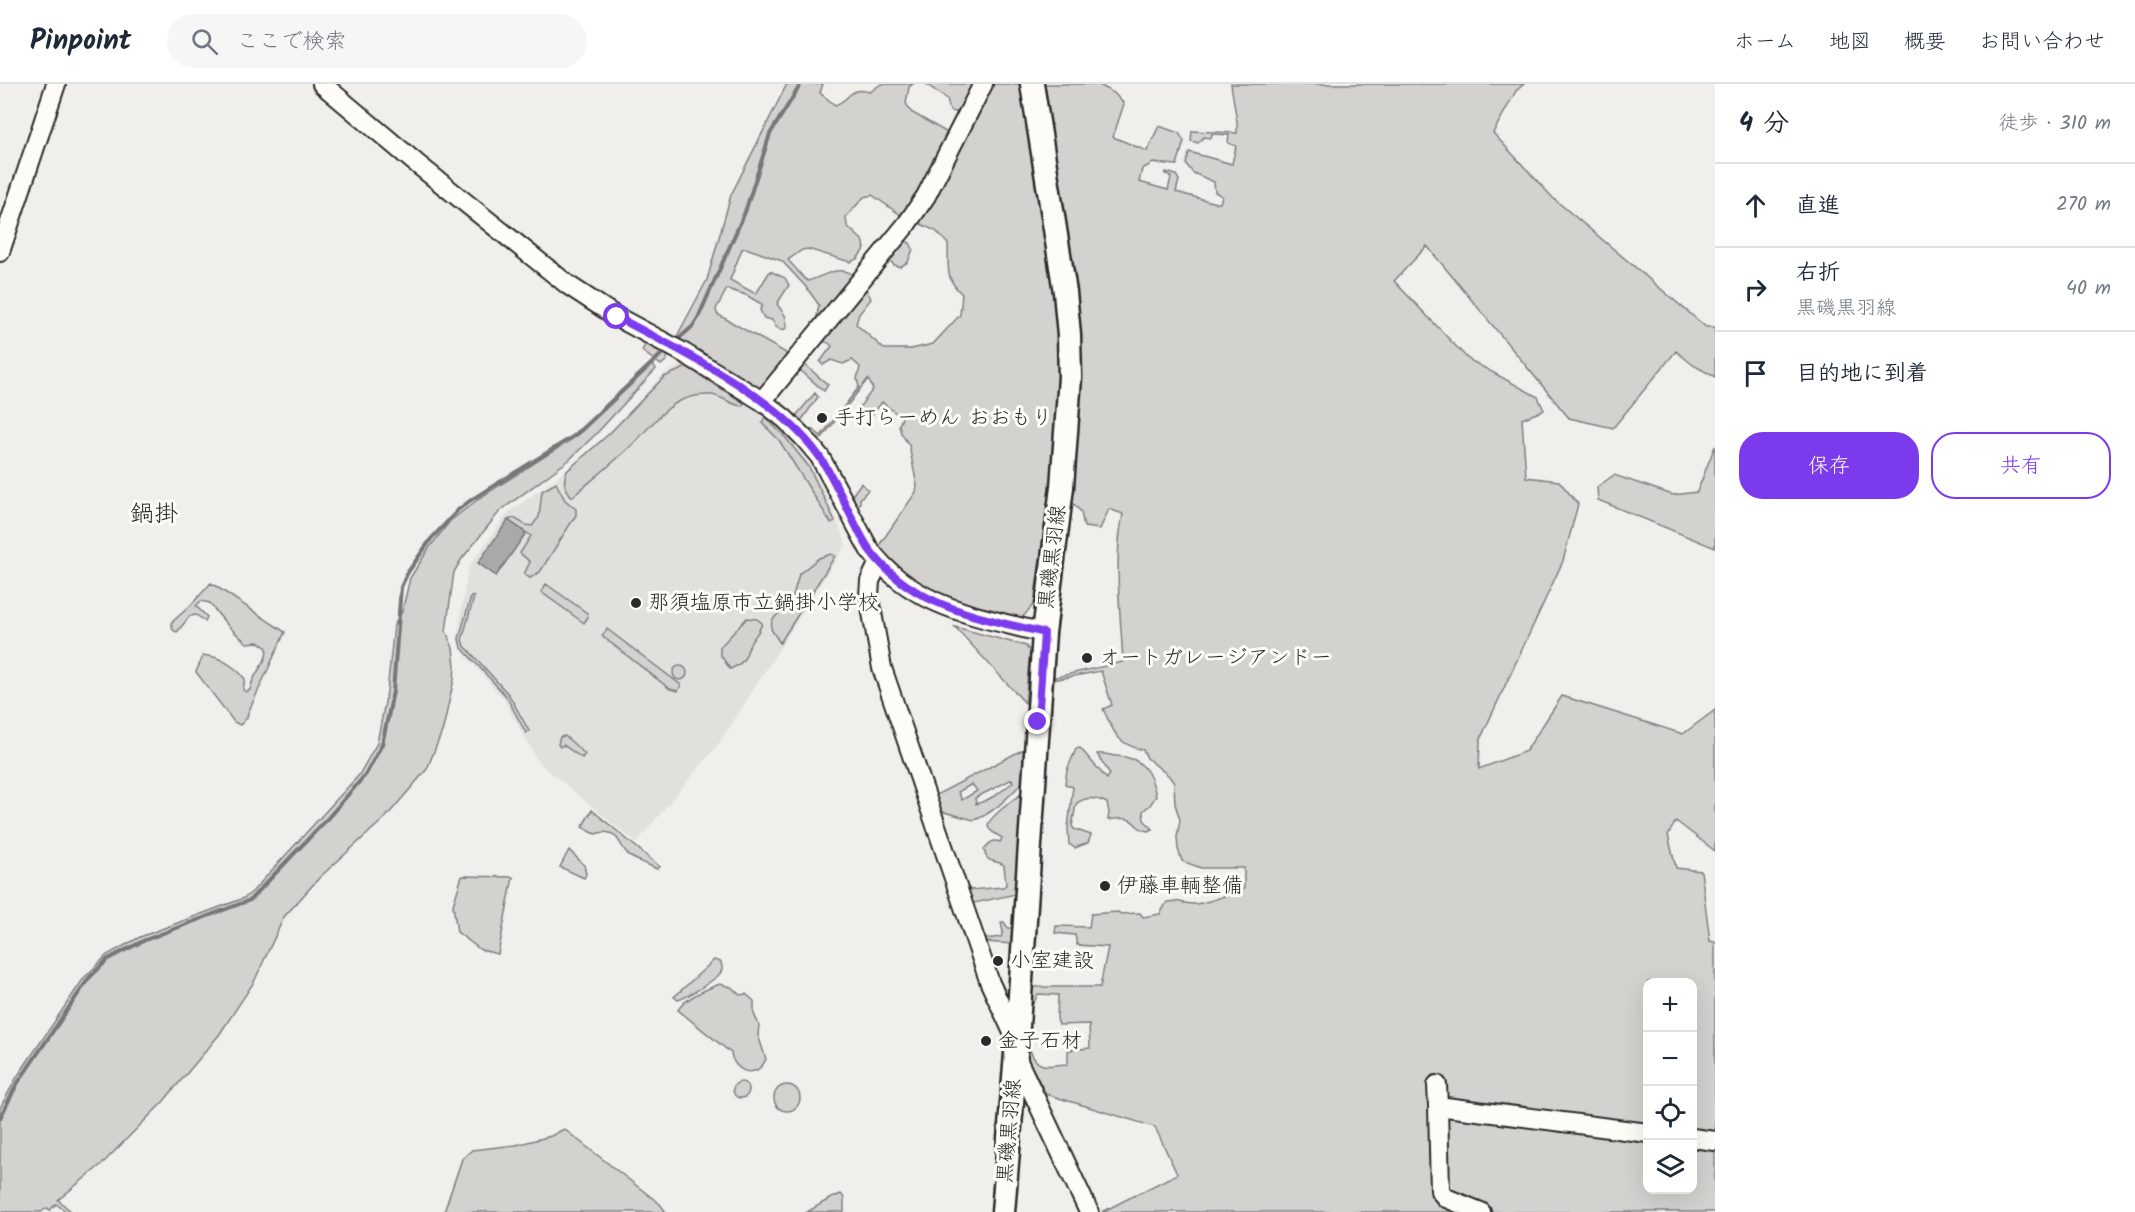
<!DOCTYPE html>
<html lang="ja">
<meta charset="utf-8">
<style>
:root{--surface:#fff;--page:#f6f6f7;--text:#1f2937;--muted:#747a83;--line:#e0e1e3;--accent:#7c3aed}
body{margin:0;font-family:Kalam,"Klee One",sans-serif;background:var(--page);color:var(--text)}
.controls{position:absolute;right:18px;bottom:18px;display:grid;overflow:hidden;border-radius:12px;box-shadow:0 6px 24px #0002}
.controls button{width:54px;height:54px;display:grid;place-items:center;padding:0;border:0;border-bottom:2px solid var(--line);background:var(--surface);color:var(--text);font:30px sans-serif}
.stop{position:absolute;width:18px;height:18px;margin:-14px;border:4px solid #7c3aed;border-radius:50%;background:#fff}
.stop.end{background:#7c3aed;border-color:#fff;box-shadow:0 2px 6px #0008}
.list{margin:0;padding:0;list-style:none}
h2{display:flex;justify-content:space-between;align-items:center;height:78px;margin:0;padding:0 24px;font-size:26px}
h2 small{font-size:20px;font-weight:400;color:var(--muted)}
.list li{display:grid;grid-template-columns:39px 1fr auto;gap:18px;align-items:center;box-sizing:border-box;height:84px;padding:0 24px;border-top:2px solid var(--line)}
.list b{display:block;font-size:22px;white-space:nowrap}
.list p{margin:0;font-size:20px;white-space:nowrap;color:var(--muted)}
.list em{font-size:20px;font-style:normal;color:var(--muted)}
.actions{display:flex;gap:12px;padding:18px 24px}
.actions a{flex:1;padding:14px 0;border:2px solid var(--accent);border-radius:24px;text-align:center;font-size:21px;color:var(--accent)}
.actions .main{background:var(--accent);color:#fff}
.icon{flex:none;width:33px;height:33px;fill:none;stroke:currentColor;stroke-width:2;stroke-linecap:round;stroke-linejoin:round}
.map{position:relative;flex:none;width:1715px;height:1128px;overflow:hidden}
header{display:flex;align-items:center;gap:36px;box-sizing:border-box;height:84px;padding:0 30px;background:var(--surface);border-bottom:2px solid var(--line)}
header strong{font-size:28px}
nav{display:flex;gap:33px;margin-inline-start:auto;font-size:21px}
.search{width:420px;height:54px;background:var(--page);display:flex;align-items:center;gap:15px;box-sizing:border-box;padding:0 21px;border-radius:33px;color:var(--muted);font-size:22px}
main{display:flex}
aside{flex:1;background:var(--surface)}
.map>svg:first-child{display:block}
</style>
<header>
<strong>Pinpoint</strong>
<div class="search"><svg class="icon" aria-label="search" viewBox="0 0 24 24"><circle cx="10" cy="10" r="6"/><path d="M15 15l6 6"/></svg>ここで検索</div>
<nav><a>ホーム</a><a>地図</a><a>概要</a><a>お問い合わせ</a></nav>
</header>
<main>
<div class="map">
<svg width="1715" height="1128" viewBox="0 0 1715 1128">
<rect width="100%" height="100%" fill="#f0efeb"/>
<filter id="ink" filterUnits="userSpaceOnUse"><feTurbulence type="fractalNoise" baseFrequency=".0167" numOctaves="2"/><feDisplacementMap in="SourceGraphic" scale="12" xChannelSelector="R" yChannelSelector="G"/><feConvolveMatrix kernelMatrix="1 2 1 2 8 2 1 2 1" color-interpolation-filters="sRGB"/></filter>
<g filter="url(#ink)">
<path fill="#e1e0dc" d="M 685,279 L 762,327 L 787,351 L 811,382 L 829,417 L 846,460 L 720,658 L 636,759 L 539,679 L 503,614 L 460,565 L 457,554 L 468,484 L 508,429 L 558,393 L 608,349 L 663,291 Z"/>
<path fill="#d3d2cf" stroke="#7f7e7d" stroke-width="1.5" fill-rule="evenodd" d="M 787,0 L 823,0 L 820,9 L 835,21 C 852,15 848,2 870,8 L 881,0 L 913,0 L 909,3 L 906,19 L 911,28 L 951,51 L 989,0 L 1021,0 L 1049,180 L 1058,253 L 1060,296 L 1052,384 L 1034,520 L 1021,535 L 951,519 L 911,493 L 878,463 L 916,408 L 917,402 L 909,361 L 901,349 L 899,341 L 902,334 L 882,318 L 870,334 L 858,325 L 873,305 L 868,295 L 821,355 L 810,347 L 812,345 L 821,352 L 859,303 L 857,295 L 860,283 L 852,276 L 843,280 L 831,276 L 823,281 L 820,278 L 832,262 C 827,257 824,257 818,261 L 862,204 L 867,206 L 871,215 L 859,230 L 856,240 L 884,265 L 911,265 L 933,260 L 960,231 L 962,210 C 944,194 949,182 948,160 L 936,147 L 901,131 L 872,111 L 864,113 L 846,133 L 847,142 L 862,156 L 865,164 L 857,175 L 850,178 L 808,165 L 802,166 L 788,176 L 804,194 L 808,197 C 825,192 840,179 856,193 L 809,247 L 817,232 L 819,221 L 806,203 L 782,177 L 746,164 L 742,165 L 730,196 L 756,210 L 770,187 L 785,194 L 789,201 L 777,220 L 786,233 L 787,244 L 782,246 L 776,243 L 772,236 L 764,234 L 760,226 L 763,221 L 746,211 L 727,205 L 716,225 L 717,230 L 786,269 L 788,278 L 763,310 L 679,261 L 677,252 L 707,196 L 731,111 Z
M 926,0 L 976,0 L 962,29 L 950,27 L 947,15 Z
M 1045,0 L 1098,0 L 1114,9 L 1124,20 L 1113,53 L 1147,67 L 1159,42 L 1179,49 L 1184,57 L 1177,81 L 1153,79 L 1142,85 L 1139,98 L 1168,106 L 1171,94 L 1169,91 L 1165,90 L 1166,88 L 1176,91 L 1179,96 L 1176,108 L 1216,119 L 1220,119 L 1222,112 L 1215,108 L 1214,98 L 1193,89 L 1186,80 L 1189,68 L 1232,80 L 1236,62 L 1228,59 L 1229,51 L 1212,50 L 1211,54 L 1204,53 L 1198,59 L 1191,57 L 1192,47 L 1237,49 L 1237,38 L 1231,0 L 1524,0 L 1516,7 L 1493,49 L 1553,114 L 1706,243 L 1715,243 L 1715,293 L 1693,281 L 1676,267 L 1613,344 L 1569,334 L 1427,162 L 1394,197 L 1468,275 L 1538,313 L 1544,326 L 1522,335 L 1526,393 L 1559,397 L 1578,420 L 1563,477 L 1480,656 L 1479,685 L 1526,667 L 1562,612 L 1683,650 L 1715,626 L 1715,767 L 1676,737 L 1668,751 L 1676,784 L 1701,787 L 1710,857 L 1715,858 L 1715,1128 L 1102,1128 L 1177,1090 L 1155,1043 L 1046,1010 L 1028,976 L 1027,965 L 1030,966 C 1037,987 1049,981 1068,980 L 1068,966 L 1090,964 L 1089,940 L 1059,941 L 1057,935 L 1058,911 L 1038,910 L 1033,920 L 1027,925 L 1028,903 L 1100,903 L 1108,863 L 1077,861 L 1075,851 L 1055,849 L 1056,842 L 1089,843 L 1091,830 L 1118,828 L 1121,830 L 1140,829 L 1143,833 L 1160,830 L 1167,818 C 1180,816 1187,821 1196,820 C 1212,818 1229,810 1244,805 L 1244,784 L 1201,784 L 1182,777 L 1178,765 L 1177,753 L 1180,736 L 1175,720 L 1174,699 L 1169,692 L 1147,674 L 1143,666 C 1115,659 1115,649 1103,625 L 1112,621 L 1101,587 L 1053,596 L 1050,632 L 1051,594 L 1123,578 C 1121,533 1113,474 1123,430 L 1109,425 L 1100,445 L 1084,443 L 1081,428 L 1071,417 L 1082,295 L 1080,244 ZM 1648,898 L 1692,898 L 1692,1106 L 1648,1106 Z
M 900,155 L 910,159 L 913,165 L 908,178 L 900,183 L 894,181 L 888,175 Z
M 646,259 L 667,267 L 667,276 L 661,281 L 642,267 Z
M 803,279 L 828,301 L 824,307 L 800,286 L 773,316 Z
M 652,281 L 656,285 L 596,350 L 569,376 L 500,427 L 461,476 L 454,488 L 446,547 L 453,564 L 455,582 L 454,595 L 443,645 L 427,685 L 387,732 L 320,793 L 284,833 L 254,898 L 219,951 L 163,1018 L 102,1080 L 58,1116 L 72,1128 L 67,1128 L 56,1120 L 50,1126 L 47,1124 L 41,1128 L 0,1128 L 0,1024 L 17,993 L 84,894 L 107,871 L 140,853 L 244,814 L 252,808 L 359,691 L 377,659 L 387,608 L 394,541 L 402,528 L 410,494 L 429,464 L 450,437 L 481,413 L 577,352 Z
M 687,283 L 744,319 L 742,322 C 731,321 722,312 711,311 C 671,309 657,337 632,361 C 613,379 592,396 572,413 C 565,404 562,398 567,387 L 610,349 L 664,293 Z
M 815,309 L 818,313 L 801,337 L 796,332 Z
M 765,333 L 785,353 L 809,383 L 835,437 L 831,439 L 779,356 L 762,339 Z
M 1715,362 L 1715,464 L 1598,416 L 1597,403 L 1614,391 L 1673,411 L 1697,408 Z
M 556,399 L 565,416 L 576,425 L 576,431 L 540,488 L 530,494 L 524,490 L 530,478 L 520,469 L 531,452 L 508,436 L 514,434 L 526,441 L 532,442 L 539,433 L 542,407 Z
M 861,399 L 868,406 L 860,415 L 860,419 L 856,424 L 853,410 Z
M 831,470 L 835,472 L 780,559 L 771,545 L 772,536 L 785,523 L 793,512 L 799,490 L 819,474 Z
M 211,499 L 285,548 L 248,629 L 247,634 L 240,641 L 234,638 L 196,588 L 203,572 C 217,570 237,584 245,595 L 243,606 L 246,608 L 250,606 C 252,589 268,580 267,564 L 258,558 L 247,559 C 232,547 220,534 210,519 L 201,517 L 196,522 L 207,533 L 205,537 L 196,531 L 190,532 L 177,548 L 173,546 L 171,539 L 190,522 Z
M 546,500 L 587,529 L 588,533 L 584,539 L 541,508 Z
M 471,512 L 474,513 L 462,556 L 464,561 L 509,611 L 529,647 L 526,649 L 506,612 L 461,563 L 459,555 Z
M 747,534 L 757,535 L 762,539 C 760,548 754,552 750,560 C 745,573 745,579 730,585 L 720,570 L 720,563 Z
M 955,543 L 1026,562 L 1030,568 L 1025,619 Z
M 607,545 L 681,601 L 678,607 L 670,605 L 602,552 Z
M673 589a7 7 0 1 1 14 0a7 7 0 1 1-14 0Z
M 565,652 L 585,670 L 582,674 L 563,661 L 560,663 L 558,660 L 560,653 Z
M 1080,664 L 1107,695 L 1110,690 L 1097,670 C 1104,669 1109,671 1116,672 C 1143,673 1151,688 1156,712 L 1150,721 L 1143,727 L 1144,736 L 1153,745 L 1148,747 C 1135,744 1138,740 1130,736 C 1124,733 1114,735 1108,736 L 1109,728 L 1107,719 C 1097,714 1085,712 1076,720 L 1072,742 L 1074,745 L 1091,751 L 1088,759 L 1075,764 L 1069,760 L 1068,744 L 1073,703 L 1065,700 L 1067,686 L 1076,665 Z
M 1022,666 L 1025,666 L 1023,698 C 1009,712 993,730 974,736 L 940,727 L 934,712 ZM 1012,695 L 1013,698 C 1001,708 991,716 976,720 L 975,714 ZM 972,700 L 977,707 L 962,716 L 958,708 Z
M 1022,710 L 1016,810 L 970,820 L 955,776 L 957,776 L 966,802 L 971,806 L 1003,803 L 1006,801 L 1004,781 C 994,774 987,782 984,765 C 989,760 992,755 1000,758 L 1002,754 C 998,751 988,747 988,742 C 987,735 1016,713 1022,710 Z
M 592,726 L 660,783 L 657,785 C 651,782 636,776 631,773 C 617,762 620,742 595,750 L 582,743 Z
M 569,766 L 584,781 L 586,790 L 584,794 L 560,783 Z
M 462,792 L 513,793 L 498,870 L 481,866 L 457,848 L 453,821 Z
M 1001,838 L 1004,838 L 1008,844 L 1014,844 L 1013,860 L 985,858 L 986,855 L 1001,853 L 1003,848 Z
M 714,876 L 721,878 C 722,883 723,884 721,888 C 717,895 686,914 678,916 L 674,913 Z
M 720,900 L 731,903 L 740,911 L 746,910 L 754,917 L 754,930 L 759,941 L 758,951 L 766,975 C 757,996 734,989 731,969 L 678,926 C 686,913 706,905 720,900 Z
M733 1006a8 8 0 1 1 16 0a8 8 0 1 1-16 0Z
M774 1014a13 13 0 1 1 26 0a13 13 0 1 1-26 0Z
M 564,1045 L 660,1120 L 666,1128 L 444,1128 L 462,1075 L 472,1066 L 516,1061 L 551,1052 Z
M 841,1110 L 844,1114 L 844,1128 L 807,1128 L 831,1114 Z"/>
<path fill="#aaa9a7" stroke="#777775" stroke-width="1.5" d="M 508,436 L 526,449 L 496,492 L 478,479 Z"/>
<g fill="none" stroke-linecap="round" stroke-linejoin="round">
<path stroke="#777775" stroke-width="4" d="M 676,257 L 693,242 L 698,234 L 745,128 L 770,50 L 801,0
M 0,1034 L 17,1000 L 89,894 L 108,875 L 145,856 L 250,816 L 327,735 L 366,690 L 382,660 L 389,628 L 393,607 L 401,503 L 408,488 L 431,455 L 458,426 L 471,416 L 574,352 L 666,266"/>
<defs>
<path id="minor" d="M 322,0 L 416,79 L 568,201 L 617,233 L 684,269 L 762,317 L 785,335 L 804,354 L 820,373 L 869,465 C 913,524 977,532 1044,549
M 0,168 L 56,0
M 762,317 L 906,141 L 926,112 L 983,0
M 879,478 L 870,497 L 869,512 L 882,584 L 990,899 L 1017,957
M 1016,973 L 1089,1128
M 1437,1001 L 1438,1022
M 1692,1054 L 1715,1057
M 1481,1128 L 1446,1114 L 1440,1107 L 1438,1022 L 1648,1049"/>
<path id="major" d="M 1003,1128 L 1017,957 L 1044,549 L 1062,403 L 1070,293 L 1069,251 L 1065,208 L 1032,0"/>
</defs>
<use href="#minor" stroke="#2b2b2b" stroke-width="22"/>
<use href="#major" stroke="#2b2b2b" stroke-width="27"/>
<use href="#minor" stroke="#fdfcf7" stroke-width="18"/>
<use href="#major" stroke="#fdfcf7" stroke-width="22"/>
</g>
</g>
<g fill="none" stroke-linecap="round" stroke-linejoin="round" filter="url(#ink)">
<path stroke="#7c3aed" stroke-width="8" d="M 617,233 C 682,268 776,311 819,372 C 839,401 850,435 869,465 C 913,524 977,532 1044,549 L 1038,638"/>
</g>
<g fill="#2b2b2b" stroke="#fdfcf7" stroke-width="2">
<circle cx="822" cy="334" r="6"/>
<circle cx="636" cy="519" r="6"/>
<circle cx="1087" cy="574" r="6"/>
<circle cx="1105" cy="802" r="6"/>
<circle cx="998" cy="877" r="6"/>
<circle cx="986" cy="957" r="6"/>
</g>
<g text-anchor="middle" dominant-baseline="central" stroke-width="6" stroke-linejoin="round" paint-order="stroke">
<g font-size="21" fill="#2b2b2b" stroke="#fdfcf7" text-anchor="start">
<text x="834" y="334">手打らーめん おおもり</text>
<text x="648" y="519">那須塩原市立鍋掛小学校</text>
<text x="1099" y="574">オートガレージアンドー</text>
<text x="1117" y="802">伊藤車輌整備</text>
<text x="1010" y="877">小室建設</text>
<text x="998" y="957">金子石材</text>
</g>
<g font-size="21" fill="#2b2b2b" stroke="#fdfcf7">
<text transform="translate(1053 473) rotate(-83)">黒磯黒羽線</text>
<text transform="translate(1010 1047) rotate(-85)">黒磯黒羽線</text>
</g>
<g font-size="24" fill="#2b2b2b" stroke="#fdfcf7">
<text x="154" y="430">鍋掛</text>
</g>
</g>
</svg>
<div class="controls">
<button>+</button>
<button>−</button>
<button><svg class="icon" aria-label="locate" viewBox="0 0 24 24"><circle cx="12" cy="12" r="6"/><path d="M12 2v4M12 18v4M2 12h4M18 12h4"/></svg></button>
<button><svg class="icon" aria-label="layers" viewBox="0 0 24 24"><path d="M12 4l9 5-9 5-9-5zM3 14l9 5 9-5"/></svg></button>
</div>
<div class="stop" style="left:617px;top:233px"></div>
<div class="stop end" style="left:1038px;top:638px"></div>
</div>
<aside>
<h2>4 分<small>徒歩 · 310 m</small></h2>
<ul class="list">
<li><svg class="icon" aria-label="ahead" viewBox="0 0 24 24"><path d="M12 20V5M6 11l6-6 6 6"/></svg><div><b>直進</b></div><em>270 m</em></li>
<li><svg class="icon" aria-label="right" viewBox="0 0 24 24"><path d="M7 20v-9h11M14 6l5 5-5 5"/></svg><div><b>右折</b><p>黒磯黒羽線</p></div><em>40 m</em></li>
<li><svg class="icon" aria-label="arrive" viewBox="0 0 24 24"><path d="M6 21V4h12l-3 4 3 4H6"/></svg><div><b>目的地に到着</b></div></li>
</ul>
<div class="actions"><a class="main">保存</a><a>共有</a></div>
</aside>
</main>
